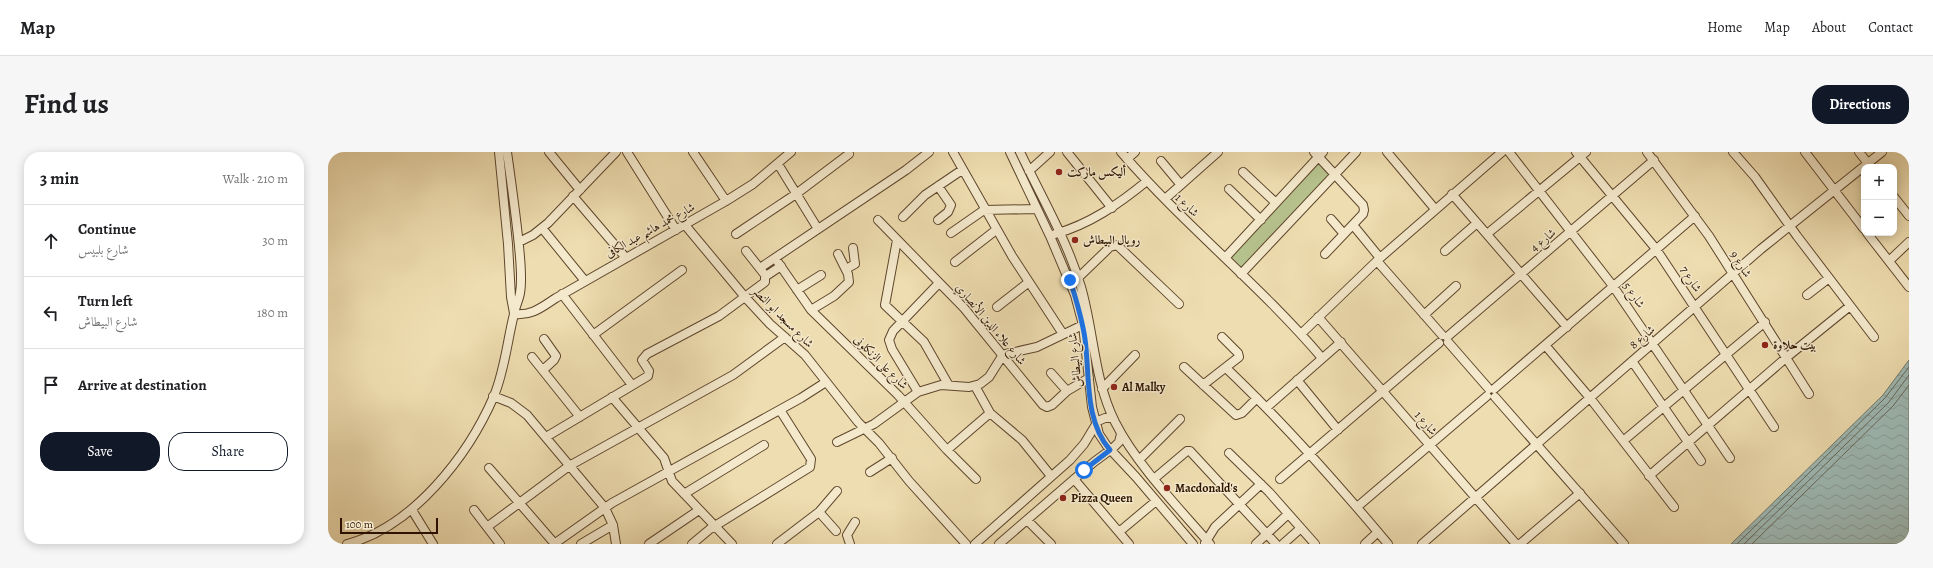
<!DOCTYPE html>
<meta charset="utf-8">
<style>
:root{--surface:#fff;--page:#f6f6f6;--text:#202124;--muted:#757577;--line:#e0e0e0;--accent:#111827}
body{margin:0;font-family:Alegreya,Amiri,serif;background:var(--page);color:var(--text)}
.controls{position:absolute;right:12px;top:12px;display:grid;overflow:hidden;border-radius:8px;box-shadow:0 2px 10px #0003}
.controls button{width:36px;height:36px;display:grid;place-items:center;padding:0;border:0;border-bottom:1px solid var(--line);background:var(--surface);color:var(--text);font:20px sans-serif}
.scale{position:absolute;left:12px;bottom:10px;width:98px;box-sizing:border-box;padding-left:4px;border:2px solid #2e1400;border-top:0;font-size:11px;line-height:14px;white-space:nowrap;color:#2e1400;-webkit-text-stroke:3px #f4e9cc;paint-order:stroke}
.stop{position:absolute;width:12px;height:12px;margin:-9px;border:3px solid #1a73e8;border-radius:50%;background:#fff}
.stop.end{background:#1a73e8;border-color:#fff;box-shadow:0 1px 4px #0008}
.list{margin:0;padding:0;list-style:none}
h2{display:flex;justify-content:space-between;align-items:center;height:52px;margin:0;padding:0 16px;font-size:17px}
h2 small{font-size:13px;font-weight:400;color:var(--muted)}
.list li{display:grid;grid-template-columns:26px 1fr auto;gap:12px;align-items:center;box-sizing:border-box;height:72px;padding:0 16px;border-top:1px solid var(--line)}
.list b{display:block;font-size:15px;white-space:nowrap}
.list p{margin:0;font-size:13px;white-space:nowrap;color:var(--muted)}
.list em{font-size:13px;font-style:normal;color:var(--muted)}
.actions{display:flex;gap:8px;padding:12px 16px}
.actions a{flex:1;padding:9px 0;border:1px solid var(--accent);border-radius:16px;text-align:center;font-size:14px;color:var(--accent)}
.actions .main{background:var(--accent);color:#fff}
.icon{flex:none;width:22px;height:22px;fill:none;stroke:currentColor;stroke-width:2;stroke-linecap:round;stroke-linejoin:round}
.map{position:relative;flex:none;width:1581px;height:392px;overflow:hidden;border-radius:16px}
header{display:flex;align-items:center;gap:24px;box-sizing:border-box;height:56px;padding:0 20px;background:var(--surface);border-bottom:1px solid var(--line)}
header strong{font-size:19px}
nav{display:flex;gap:22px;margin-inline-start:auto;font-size:14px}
.intro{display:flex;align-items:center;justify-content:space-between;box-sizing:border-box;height:96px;padding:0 24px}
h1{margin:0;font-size:28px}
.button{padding:10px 18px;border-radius:16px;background:var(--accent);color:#fff;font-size:14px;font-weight:700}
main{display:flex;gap:24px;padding:0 24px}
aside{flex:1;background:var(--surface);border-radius:16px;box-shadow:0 2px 10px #0003}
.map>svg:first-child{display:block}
</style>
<header>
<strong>Map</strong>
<nav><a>Home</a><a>Map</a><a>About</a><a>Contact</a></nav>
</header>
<div class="intro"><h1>Find us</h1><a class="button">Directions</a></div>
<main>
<aside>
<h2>3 min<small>Walk · 210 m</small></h2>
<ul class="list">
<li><svg class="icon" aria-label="ahead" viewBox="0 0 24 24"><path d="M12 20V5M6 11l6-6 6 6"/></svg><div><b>Continue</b><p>شارع بلبيس</p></div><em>30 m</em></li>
<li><svg class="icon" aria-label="left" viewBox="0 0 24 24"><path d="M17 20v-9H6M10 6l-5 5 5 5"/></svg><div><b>Turn left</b><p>شارع البيطاش</p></div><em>180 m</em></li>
<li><svg class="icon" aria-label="arrive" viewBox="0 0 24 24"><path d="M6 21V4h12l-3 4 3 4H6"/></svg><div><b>Arrive at destination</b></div></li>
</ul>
<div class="actions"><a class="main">Save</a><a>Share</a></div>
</aside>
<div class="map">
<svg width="1581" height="392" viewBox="0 0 1581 392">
<defs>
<pattern id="water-waves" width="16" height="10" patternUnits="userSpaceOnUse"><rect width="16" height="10" fill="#9ebab6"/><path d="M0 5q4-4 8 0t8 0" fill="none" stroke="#889f9b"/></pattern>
</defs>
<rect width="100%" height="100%" fill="#eeddb0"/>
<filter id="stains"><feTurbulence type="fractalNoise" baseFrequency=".005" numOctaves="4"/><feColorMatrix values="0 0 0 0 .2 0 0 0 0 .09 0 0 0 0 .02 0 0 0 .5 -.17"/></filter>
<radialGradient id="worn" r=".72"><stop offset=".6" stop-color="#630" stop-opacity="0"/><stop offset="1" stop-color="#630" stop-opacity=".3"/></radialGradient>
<path fill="#b6c28d" stroke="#726b46" d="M 989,9 L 1001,23 L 914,117 L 901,105 Z"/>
<path fill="url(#water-waves)" stroke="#71786d" d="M 1581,208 L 1581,392 L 1403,392 L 1555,243 Z"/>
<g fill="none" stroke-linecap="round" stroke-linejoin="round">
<path stroke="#66675b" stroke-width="1" d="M 1409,392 L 1557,246 L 1581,215
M 1416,392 L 1561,250 L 1581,223
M 1424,392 L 1565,254 L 1581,233"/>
<defs>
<path id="street" d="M 171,0 L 180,92 L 183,145 L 186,161
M 221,0 L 252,38
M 299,0 L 348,78
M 365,0 L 398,49
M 625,0 L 684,104 L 735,182
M 682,0 L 722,84 L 747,143 L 755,173 L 764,255 L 771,282 L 779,294 L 808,325 L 865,392
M 692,0 C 713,44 739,88 753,135 C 766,180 766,228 787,270 C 808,312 851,356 882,392
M 739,0 L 784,56
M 793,0 C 856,73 932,133 994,206
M 986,0 L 1035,53 L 1036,58 L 1035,62 L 997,102
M 1059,0 L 1107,57
M 1181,0 L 1285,134 L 1402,306
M 1248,0 L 1328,97 L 1446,275
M 1319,0 L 1381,84 L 1481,242
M 1405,0 L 1427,25 L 1469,84 L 1546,185
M 1477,0 L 1536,77
M 1531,0 L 1542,14
M 799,7 L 807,0
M 833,9 L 853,33
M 450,12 L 490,77
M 701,19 L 722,0
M 915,20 L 948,51
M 901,37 L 933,68
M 1124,42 L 1239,175
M 245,44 L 298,106
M 1566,45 L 1581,64
M 837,47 L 890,0
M 575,65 L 597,43 L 634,18
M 1003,67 L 1016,82
M 550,68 L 636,156 L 715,253 L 719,255 L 724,253 L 739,239 L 761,226
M 610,68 L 620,60 L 623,53 L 610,34
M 357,73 L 417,145 L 442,172 L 477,203 L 530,270 L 551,291 L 581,329 L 638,392
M 1025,73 L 1052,106
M 214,76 L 257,129
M 623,81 L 656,58 L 709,57
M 1539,81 L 1581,135
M 408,82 L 468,42 L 521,2
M 727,82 C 762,72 791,52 819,29
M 1159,82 L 1258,0
M 569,88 L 557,153 L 596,190 L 620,232
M 191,90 L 205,83 L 220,71 L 288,0
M 1117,99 L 1149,71
M 447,106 L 483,158 L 570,243 L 619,298 L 648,327
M 897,106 L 995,0
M 1049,109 L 1114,183
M 1561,109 L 1581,90
M 627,110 L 668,78
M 432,116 L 578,18 L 601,0
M 518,117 L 527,112 L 525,96
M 913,122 L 1028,0
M 438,124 L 453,114
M 750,126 L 782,95 L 789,93 L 851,152
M 469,138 L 493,123
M 234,142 L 304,233
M 1479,143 L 1501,126
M 669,155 L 701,130
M 483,158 L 506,144 L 521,130 L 520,122 L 510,102
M 186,162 C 204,164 214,155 228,146 L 398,49 L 425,32 L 463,0
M 1096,163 L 1128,134
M 990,165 L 1188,392
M 973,182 L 1052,106 L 1174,0
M 265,183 L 354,118
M 1119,185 L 1326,8
M 1120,190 L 1161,237
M 1217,193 L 1262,246 L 1346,355
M 204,205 L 252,265
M 1304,209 L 1373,309
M 856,215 L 908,263 L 914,261 L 929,246
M 898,216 C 956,271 1008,330 1060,392
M 215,218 L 226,208 L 228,204 L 216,187
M 723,221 L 739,239
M 969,228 L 1010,278
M 875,233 L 911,205 L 910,201 L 894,185
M 647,234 L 662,261 L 694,288 L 723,324
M 774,237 L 807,203
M 1166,237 L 1367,64
M 590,240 L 564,197 L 561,188 L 565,179 L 611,131
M 165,244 L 183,251 L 199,263 L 277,356 L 285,373 L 288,392
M 284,245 L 336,306 L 344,329 L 404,392
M 1167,245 L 1296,392
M 939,255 L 1013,190
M 218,285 L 320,224 L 321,219 L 314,208 L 319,202 L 391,164 L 437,130 L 437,123 L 418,99
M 1295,289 L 1437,170
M 509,290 L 546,272 L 590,240 L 613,233 L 641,235 L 652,232 L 661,225 L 673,206 L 678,202 L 709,195 L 759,171
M 619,298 L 662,261
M 901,301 L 941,340 L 987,392
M 811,308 L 852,267
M 161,316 L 227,392
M 542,320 L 564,306
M 1321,324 L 1459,205 L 1522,154
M 827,326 L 859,299 L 862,299 L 948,392
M 746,327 L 801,392
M 952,327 L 1111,191
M 356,342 L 436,293
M 1029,355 L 1159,244
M 84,358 L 105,392
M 146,358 L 172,392
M 491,360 L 508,379
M 699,368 L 723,392
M 159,375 L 241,314 L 405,223 L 457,185
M 791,380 L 828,349
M 877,391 L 887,375 L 933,332
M 19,392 C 85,375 140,304 166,244 C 177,217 179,190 186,162 C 187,155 191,148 192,141 C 194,130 193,117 192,105 C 189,70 184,35 179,0
M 226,392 L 284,351 L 473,246 L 498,230
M 253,392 L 285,373
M 321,392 L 371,358
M 364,392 L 382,377 L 482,315 L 483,307 L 452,258
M 449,392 L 491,360 L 509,339
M 522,392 L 519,383 L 527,370
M 647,392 L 742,308 L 756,292 L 770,269 L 777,266 L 785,266
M 671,392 L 766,310 L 785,296 L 791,290 L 793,282
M 928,392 L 960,362
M 955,392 L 973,376
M 1037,392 L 1050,380
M 1094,392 L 1433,97 L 1554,0
M 1192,392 L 1252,341"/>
</defs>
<use href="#street" stroke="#5e462c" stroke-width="10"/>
<use href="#street" stroke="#f4e9cc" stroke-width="8"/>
</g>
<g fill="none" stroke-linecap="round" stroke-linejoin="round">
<path stroke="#1a73e8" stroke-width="5" d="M 742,128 C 748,147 754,166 757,187 C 762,223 756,268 782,298 L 756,318"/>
</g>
<g fill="#8f2418" stroke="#f4e9cc" stroke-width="1.5">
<circle cx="731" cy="20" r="4"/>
<circle cx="747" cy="88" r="4"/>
<circle cx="1437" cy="193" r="4"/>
<circle cx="786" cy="235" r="4"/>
<circle cx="839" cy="336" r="4"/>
<circle cx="735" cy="346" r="4"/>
</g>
<g text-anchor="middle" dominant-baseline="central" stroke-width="3" stroke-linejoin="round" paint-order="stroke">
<g font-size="12" font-weight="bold" fill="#2e1400" stroke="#f4e9cc" text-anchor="start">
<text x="739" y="20">أليكس ماركت</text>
<text x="755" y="88">رويال البيطاش</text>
<text x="1445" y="193">بيت حلاوة</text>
<text x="794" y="235">Al Malky</text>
<text x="847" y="336">Macdonald's</text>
<text x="743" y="346">Pizza Queen</text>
</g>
<g font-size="12" fill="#2e1400" stroke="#f4e9cc">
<text transform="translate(859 53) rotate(44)">شارع 1</text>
<text transform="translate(322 78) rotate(-29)">شارع محمد هاشم عبد الكافى</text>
<text transform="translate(1215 88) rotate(-40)">شارع 4</text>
<text transform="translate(1413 112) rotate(57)">شارع 9</text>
<text transform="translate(1363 127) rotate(57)">شارع 7</text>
<text transform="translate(1306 143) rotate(55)">شارع 5</text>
<text transform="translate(455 165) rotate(45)">شارع مسجد ابو النصر</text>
<text transform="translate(663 172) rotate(50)">شارع علاء الدين الأنصاري</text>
<text transform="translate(1314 185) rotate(-41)">شارع 8</text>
<text transform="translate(747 208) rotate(-96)">شارع البيطاش</text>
<text transform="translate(553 210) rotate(45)">شارع على الزنكلونى</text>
<text transform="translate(1098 271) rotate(49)">شارع 1</text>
</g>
</g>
<rect width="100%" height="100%" filter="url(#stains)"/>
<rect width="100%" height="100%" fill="url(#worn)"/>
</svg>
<div class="controls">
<button>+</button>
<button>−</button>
</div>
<div class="scale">100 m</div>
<div class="stop" style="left:756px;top:318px"></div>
<div class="stop end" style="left:742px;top:128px"></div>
</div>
</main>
